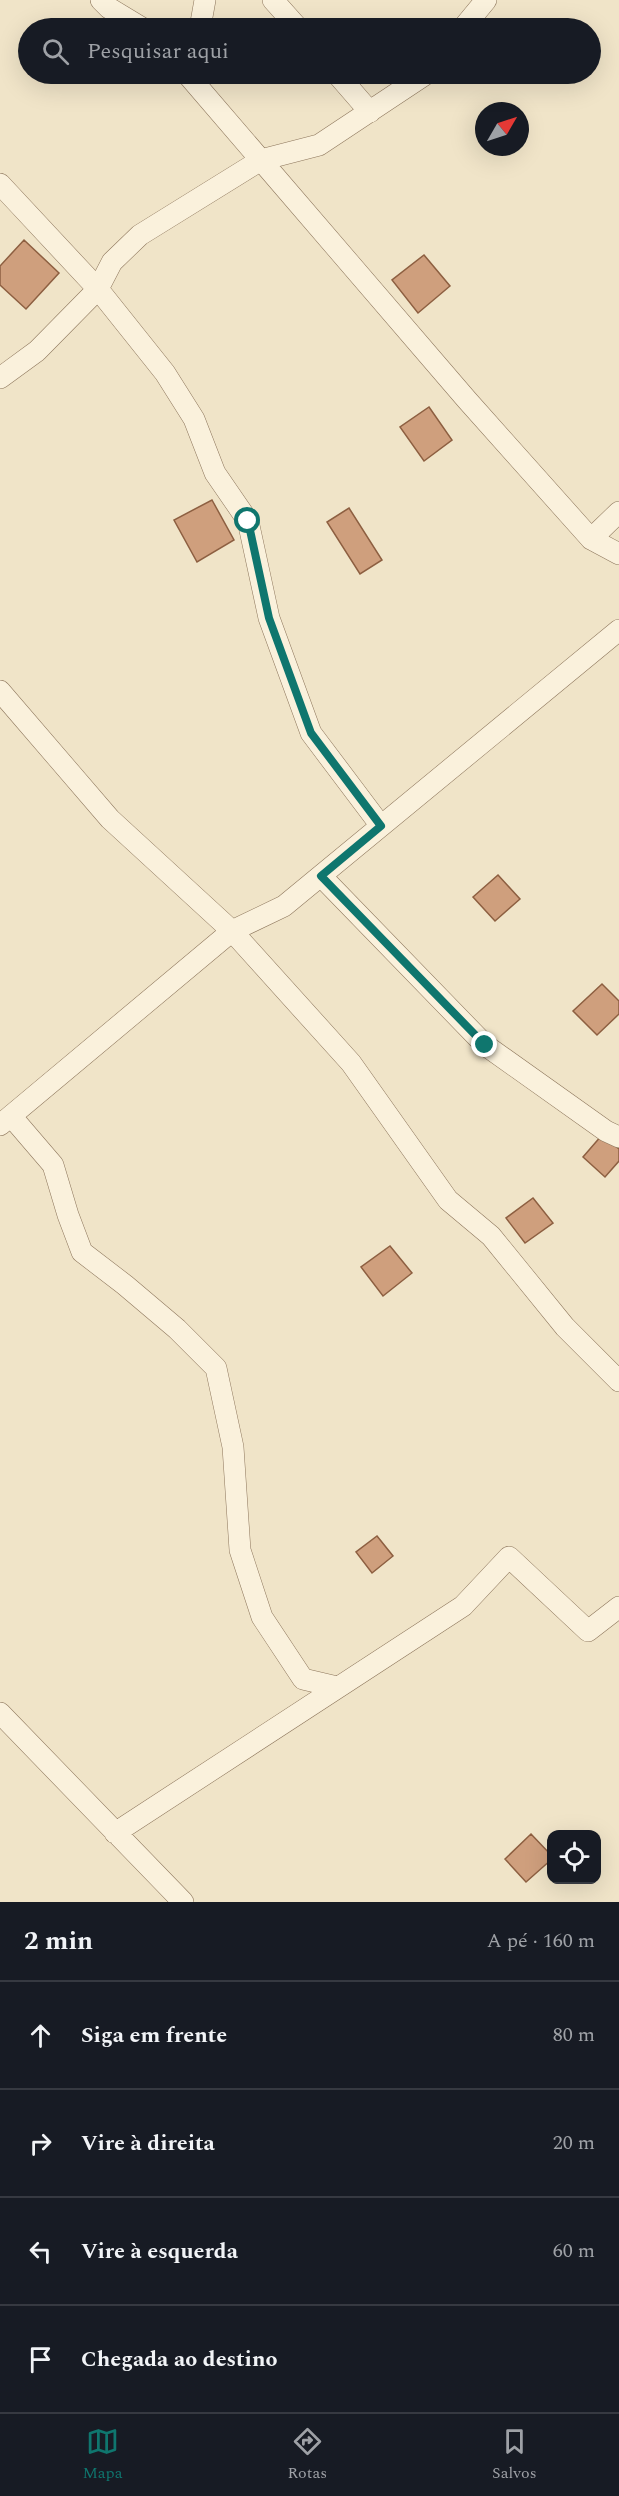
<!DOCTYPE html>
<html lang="pt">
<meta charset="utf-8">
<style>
:root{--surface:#171b24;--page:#20242c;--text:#f1f3f6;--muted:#9ea1a6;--line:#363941;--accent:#0f766e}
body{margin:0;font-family:Spectral,serif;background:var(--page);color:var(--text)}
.controls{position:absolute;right:18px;bottom:18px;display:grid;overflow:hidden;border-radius:12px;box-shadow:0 6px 24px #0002}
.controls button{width:54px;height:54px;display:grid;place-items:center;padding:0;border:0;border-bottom:2px solid var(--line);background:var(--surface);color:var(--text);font:30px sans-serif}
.compass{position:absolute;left:475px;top:102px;width:54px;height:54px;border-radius:50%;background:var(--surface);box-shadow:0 6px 24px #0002;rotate:51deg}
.stop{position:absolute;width:18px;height:18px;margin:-14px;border:4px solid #0f766e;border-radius:50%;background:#fff}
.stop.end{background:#0f766e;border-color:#fff;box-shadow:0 2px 6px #0008}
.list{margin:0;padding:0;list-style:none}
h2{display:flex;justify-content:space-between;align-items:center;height:78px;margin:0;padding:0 24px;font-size:26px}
h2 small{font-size:20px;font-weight:400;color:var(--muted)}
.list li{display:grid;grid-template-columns:39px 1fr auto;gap:18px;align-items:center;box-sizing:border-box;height:108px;padding:0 24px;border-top:2px solid var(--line)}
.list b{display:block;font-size:22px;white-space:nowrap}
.list em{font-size:20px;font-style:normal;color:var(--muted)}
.icon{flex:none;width:33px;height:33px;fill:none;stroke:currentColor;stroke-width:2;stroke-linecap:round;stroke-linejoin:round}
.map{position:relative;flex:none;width:619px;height:1902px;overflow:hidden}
.search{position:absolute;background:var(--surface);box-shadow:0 6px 24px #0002;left:18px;right:18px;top:18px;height:66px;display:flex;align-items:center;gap:15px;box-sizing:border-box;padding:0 21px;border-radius:33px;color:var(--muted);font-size:22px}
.sheet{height:510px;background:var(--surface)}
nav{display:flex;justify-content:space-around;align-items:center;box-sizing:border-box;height:84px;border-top:2px solid var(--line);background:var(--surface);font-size:16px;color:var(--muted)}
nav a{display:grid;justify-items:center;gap:3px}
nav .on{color:var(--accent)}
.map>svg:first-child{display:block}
</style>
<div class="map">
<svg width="619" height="1902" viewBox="0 0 619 1902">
<rect width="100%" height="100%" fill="#f0e4c8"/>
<path fill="#cf9f7d" stroke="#8d5f41" stroke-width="1.5" d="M 24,240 L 59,273 L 26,309 L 0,285 L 0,266 Z
M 424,255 L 450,286 L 418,313 L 392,280 Z
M 429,407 L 452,440 L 424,461 L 400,427 Z
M 212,500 L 234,540 L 197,562 L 174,520 Z
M 349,508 L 382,560 L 360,574 L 327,522 Z
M 498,875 L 520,899 L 495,921 L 473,897 Z
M 602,984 L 619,1001 L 619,1014 L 597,1035 L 573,1011 Z
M 602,1135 L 619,1149 L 619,1161 L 605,1177 L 583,1157 Z
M 533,1198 L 553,1223 L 525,1243 L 506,1218 Z
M 390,1246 L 412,1273 L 383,1296 L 361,1267 Z
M 377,1536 L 393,1556 L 372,1573 L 356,1552 Z
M 531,1834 L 552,1856 L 552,1859 L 526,1882 L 505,1859 Z"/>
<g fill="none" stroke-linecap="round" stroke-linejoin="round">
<defs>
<path id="minor" d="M 101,0 L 109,8 L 142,28
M 273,0 L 298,28
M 200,28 L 205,0
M 463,28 L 486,0
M 187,74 L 467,400 L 591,539 L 619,554
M 337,74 L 370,112
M 0,184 L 98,289 L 165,373 L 194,419 L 215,473 L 248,521 L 269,618 L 311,733 L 381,826
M 0,378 L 37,351 L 98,289 L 112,262 L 140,235 L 261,160 L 319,145 L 426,74
M 591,539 L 619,512
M 0,691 L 110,819 L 232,931 L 351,1063 L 448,1200 L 491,1236 L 565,1327 L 619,1381
M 321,876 L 485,1045 L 606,1131 L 619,1137
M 11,1116 L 53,1165 L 68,1215 L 82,1252 L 125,1285 L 177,1329 L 216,1368 L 233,1447 L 240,1550 L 262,1617 L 303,1679 L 337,1687
M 0,1125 L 232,931 L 284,906 L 619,630
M 0,1713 L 183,1902
M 115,1833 L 463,1606 L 509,1557 L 588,1631 L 619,1607"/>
</defs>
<use href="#minor" stroke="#8d765c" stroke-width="22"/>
<use href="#minor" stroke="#faf1dc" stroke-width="21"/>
</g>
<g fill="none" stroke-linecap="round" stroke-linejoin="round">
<path stroke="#0f766e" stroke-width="8" d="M 248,521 L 269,618 L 311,733 L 381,826 L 321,876 L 485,1045"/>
</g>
</svg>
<div class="controls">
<button><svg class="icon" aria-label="locate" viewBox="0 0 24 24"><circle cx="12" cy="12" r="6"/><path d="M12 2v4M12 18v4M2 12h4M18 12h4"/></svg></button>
</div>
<svg class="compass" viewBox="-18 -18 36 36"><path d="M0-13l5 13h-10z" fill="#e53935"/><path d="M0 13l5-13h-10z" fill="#9ea1a6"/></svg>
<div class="stop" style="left:248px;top:521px"></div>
<div class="stop end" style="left:485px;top:1045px"></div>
<div class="search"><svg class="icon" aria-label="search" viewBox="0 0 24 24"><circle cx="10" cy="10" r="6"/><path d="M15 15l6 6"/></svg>Pesquisar aqui</div>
</div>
<section class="sheet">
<h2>2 min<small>A pé · 160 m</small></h2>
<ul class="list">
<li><svg class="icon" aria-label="ahead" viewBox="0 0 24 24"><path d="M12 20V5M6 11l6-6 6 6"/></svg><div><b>Siga em frente</b></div><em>80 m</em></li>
<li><svg class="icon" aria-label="right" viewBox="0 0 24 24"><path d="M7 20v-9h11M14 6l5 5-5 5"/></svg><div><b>Vire à direita</b></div><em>20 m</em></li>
<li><svg class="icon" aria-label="left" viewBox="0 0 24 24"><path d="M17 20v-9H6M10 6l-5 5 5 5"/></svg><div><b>Vire à esquerda</b></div><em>60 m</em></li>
<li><svg class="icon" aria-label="arrive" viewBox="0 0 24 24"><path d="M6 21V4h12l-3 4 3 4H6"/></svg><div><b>Chegada ao destino</b></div></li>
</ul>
</section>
<nav>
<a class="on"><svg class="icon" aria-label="map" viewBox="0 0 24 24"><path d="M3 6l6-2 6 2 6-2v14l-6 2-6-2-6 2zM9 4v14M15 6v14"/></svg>Mapa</a>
<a><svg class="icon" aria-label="directions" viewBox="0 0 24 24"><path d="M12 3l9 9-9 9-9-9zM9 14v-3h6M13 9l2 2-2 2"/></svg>Rotas</a>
<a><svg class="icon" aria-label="saved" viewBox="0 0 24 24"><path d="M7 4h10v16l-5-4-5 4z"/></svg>Salvos</a>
</nav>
